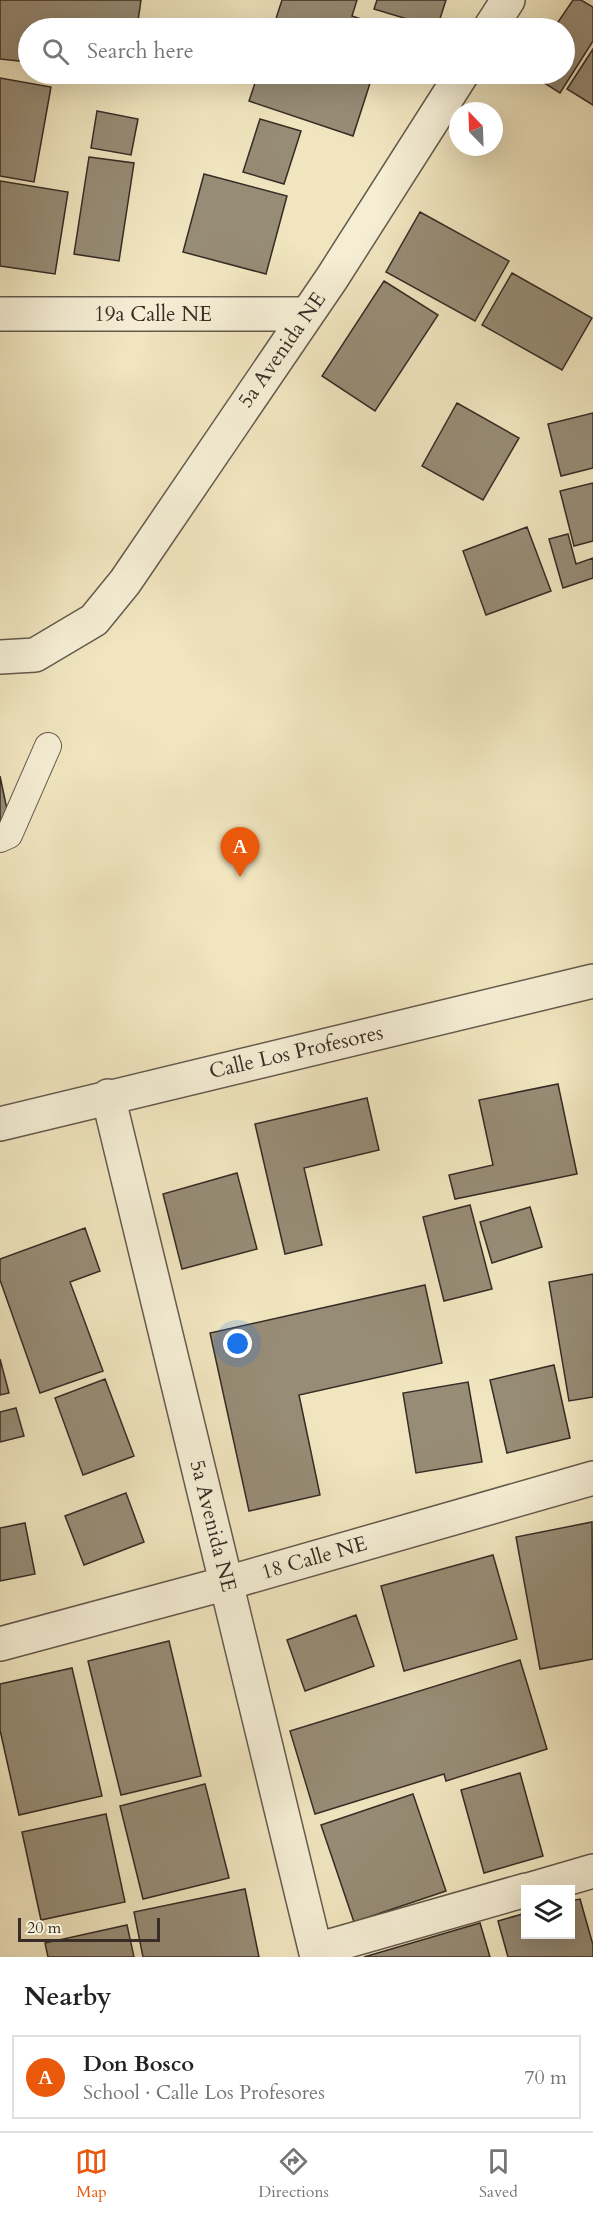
<!DOCTYPE html>
<meta charset="utf-8">
<style>
:root{--surface:#fff;--page:#f6f6f6;--text:#222;--muted:#767676;--line:#e0e0e0;--accent:#ea580c}
body{margin:0;font-family:Cardo,serif;background:var(--page);color:var(--text)}
.controls{position:absolute;right:18px;bottom:18px;display:grid;overflow:hidden;border-radius:0px;box-shadow:0 6px 24px #0002}
.controls button{width:54px;height:54px;display:grid;place-items:center;padding:0;border:0;border-bottom:2px solid var(--line);background:var(--surface);color:var(--text);font:30px sans-serif}
.compass{position:absolute;left:449px;top:102px;width:54px;height:54px;border-radius:50%;background:var(--surface);box-shadow:0 6px 24px #0002;rotate:337deg}
.scale{position:absolute;left:18px;bottom:15px;width:142px;box-sizing:border-box;padding-left:6px;border:3px solid #372c26;border-top:0;font-size:16px;line-height:21px;white-space:nowrap;color:#372c26;-webkit-text-stroke:4px #f5eed5;paint-order:stroke}
.you{position:absolute;left:238px;top:1344px;width:21px;height:21px;margin:-15px;border:4px solid #fff;border-radius:50%;background:#1a73e8;box-shadow:0 0 0 9px #1a73e833}
.badge{display:grid;place-items:center;width:39px;height:39px;border-radius:50%;background:var(--accent);color:#fff;font-size:20px;font-weight:700}
.pin{position:absolute;translate:-50% -50px;filter:drop-shadow(0 2px 3px #0008)}
.pin::after{content:'';position:absolute;top:32px;width:21px;height:18px;background:inherit;clip-path:polygon(0 0,100% 0,50% 100%)}
.list{margin:0;padding:0;list-style:none}
h2{display:flex;justify-content:space-between;align-items:center;height:78px;margin:0;padding:0 24px;font-size:26px}
h2 small{font-size:20px;font-weight:400;color:var(--muted)}
.list li{display:grid;grid-template-columns:39px 1fr auto;gap:18px;align-items:center;box-sizing:border-box;height:84px;margin:0 12px 12px;padding:0 12px;border:2px solid var(--line);border-radius:0px}
.list b{display:block;font-size:22px;white-space:nowrap}
.list p{margin:0;font-size:20px;white-space:nowrap;color:var(--muted)}
.list em{font-size:20px;font-style:normal;color:var(--muted)}
.icon{flex:none;width:33px;height:33px;fill:none;stroke:currentColor;stroke-width:2;stroke-linecap:round;stroke-linejoin:round}
.map{position:relative;flex:none;width:593px;height:1957px;overflow:hidden}
.search{position:absolute;background:var(--surface);box-shadow:0 6px 24px #0002;left:18px;right:18px;top:18px;height:66px;display:flex;align-items:center;gap:15px;box-sizing:border-box;padding:0 21px;border-radius:33px;color:var(--muted);font-size:22px}
.sheet{height:174px;background:var(--surface)}
nav{display:flex;justify-content:space-around;align-items:center;box-sizing:border-box;height:84px;border-top:2px solid var(--line);background:var(--surface);font-size:16px;color:var(--muted)}
nav a{display:grid;justify-items:center;gap:3px}
nav .on{color:var(--accent)}
.map>svg:first-child{display:block}
</style>
<div class="map">
<svg width="593" height="1957" viewBox="0 0 593 1957">
<rect width="100%" height="100%" fill="#f0e5bf"/>
<filter id="stains"><feTurbulence type="fractalNoise" baseFrequency=".00333" numOctaves="4"/><feColorMatrix values="0 0 0 0 .2 0 0 0 0 .09 0 0 0 0 .02 0 0 0 .5 -.17"/></filter>
<radialGradient id="worn" r=".72"><stop offset=".6" stop-color="#630" stop-opacity="0"/><stop offset="1" stop-color="#630" stop-opacity=".3"/></radialGradient>
<path fill="#978c76" stroke="#372c26" stroke-width="1.5" d="M 0,0 L 141,0 L 137,28 L 28,28 L 28,62 L 0,59 Z
M 282,0 L 357,0 L 352,16 L 388,28 L 273,28 Z
M 377,0 L 446,0 L 437,28 L 374,9 Z
M 573,0 L 581,0 L 593,7 L 593,41 L 560,93 L 530,74 L 564,74 L 564,28 L 554,28 Z
M 593,49 L 593,105 L 567,89 Z
M 258,74 L 373,74 L 353,136 L 249,101 Z
M 0,78 L 51,87 L 34,182 L 0,176 Z
M 97,111 L 138,119 L 131,155 L 91,148 Z
M 260,119 L 301,131 L 284,184 L 243,172 Z
M 89,157 L 134,163 L 119,261 L 74,254 Z
M 204,174 L 287,196 L 266,274 L 183,252 Z
M 0,181 L 68,192 L 55,274 L 0,266 Z
M 420,212 L 509,261 L 475,321 L 386,272 Z
M 512,273 L 592,318 L 562,370 L 482,325 Z
M 384,281 L 438,315 L 375,411 L 322,376 Z
M 457,403 L 519,438 L 483,500 L 422,466 Z
M 593,413 L 593,468 L 561,476 L 548,424 Z
M 593,483 L 593,541 L 574,546 L 560,491 Z
M 527,527 L 551,591 L 486,615 L 463,551 Z
M 568,534 L 576,564 L 593,558 L 593,578 L 563,588 L 549,539 Z
M 0,776 L 10,824 L 0,826 Z
M 558,1084 L 577,1174 L 455,1199 L 449,1175 L 493,1165 L 479,1100 Z
M 367,1098 L 379,1150 L 304,1168 L 322,1245 L 285,1254 L 255,1124 Z
M 237,1173 L 257,1249 L 182,1269 L 163,1194 Z
M 470,1205 L 492,1289 L 444,1301 L 423,1217 Z
M 530,1207 L 542,1247 L 492,1263 L 480,1222 Z
M 85,1228 L 100,1271 L 70,1282 L 103,1371 L 40,1393 L 0,1280 L 0,1259 Z
M 593,1274 L 593,1397 L 569,1401 L 549,1282 Z
M 425,1285 L 442,1363 L 299,1395 L 320,1495 L 249,1511 L 210,1333 Z
M 0,1359 L 9,1393 L 0,1395 Z
M 554,1365 L 570,1438 L 507,1453 L 490,1380 Z
M 105,1379 L 134,1456 L 83,1475 L 55,1398 Z
M 468,1382 L 482,1462 L 416,1473 L 403,1393 Z
M 16,1408 L 24,1436 L 0,1442 L 0,1412 Z
M 126,1493 L 144,1542 L 84,1565 L 65,1516 Z
M 592,1522 L 593,1659 L 540,1669 L 516,1537 Z
M 25,1523 L 35,1574 L 0,1581 L 0,1528 Z
M 493,1555 L 517,1639 L 404,1671 L 381,1586 Z
M 356,1615 L 374,1666 L 305,1691 L 287,1640 Z
M 169,1641 L 201,1776 L 121,1795 L 88,1661 Z
M 520,1660 L 547,1749 L 446,1781 L 444,1774 L 315,1814 L 290,1731 Z
M 72,1668 L 102,1796 L 19,1815 L 0,1730 L 0,1684 Z
M 520,1773 L 543,1856 L 484,1873 L 461,1790 Z
M 205,1784 L 229,1878 L 143,1899 L 120,1806 Z
M 413,1794 L 446,1891 L 354,1922 L 321,1825 Z
M 106,1814 L 125,1902 L 41,1920 L 22,1832 Z
M 245,1889 L 259,1957 L 143,1957 L 134,1912 Z
M 580,1899 L 593,1945 L 593,1957 L 508,1957 L 498,1921 L 526,1913 L 526,1934 L 570,1934 L 570,1901 Z
M 480,1923 L 490,1957 L 364,1957 Z
M 127,1925 L 134,1957 L 48,1957 L 45,1943 Z"/>
<g fill="none" stroke-linecap="round" stroke-linejoin="round">
<defs>
<path id="lane" d="M 0,839 L 9,835 L 48,746"/>
<path id="street" d="M 490,28 L 508,0
M 0,314 L 305,314
M 0,657 L 35,655 L 94,620 L 125,582 L 332,278 L 462,74
M 108,1096 L 317,1957
M 0,1124 L 593,981
M 0,1644 L 227,1583 L 593,1478
M 528,1890 L 593,1871
M 316,1950 L 526,1890"/>
</defs>
<use href="#lane" stroke="#655a4c" stroke-width="28"/>
<use href="#street" stroke="#655a4c" stroke-width="36"/>
<use href="#lane" stroke="#f5eed5" stroke-width="26"/>
<use href="#street" stroke="#f5eed5" stroke-width="33"/>
</g>
<g text-anchor="middle" dominant-baseline="central" stroke-width="4.5" stroke-linejoin="round" paint-order="stroke">
<g font-size="21" fill="#372c26" stroke="#f5eed5">
<text x="153" y="314">19a Calle NE</text>
<text transform="translate(282 350) rotate(-55)">5a Avenida NE</text>
<text transform="translate(296 1052) rotate(-13)">Calle Los Profesores</text>
<text transform="translate(213 1526) rotate(76)">5a Avenida NE</text>
<text transform="translate(314 1558) rotate(-16)">18 Calle NE</text>
</g>
</g>
<rect width="100%" height="100%" filter="url(#stains)"/>
<rect width="100%" height="100%" fill="url(#worn)"/>
</svg>
<div class="controls">
<button><svg class="icon" aria-label="layers" viewBox="0 0 24 24"><path d="M12 4l9 5-9 5-9-5zM3 14l9 5 9-5"/></svg></button>
</div>
<svg class="compass" viewBox="-18 -18 36 36"><path d="M0-13l5 13h-10z" fill="#e53935"/><path d="M0 13l5-13h-10z" fill="#767676"/></svg>
<div class="scale">20 m</div>
<div class="you"></div>
<div class="pin badge" style="left:240px;top:877px">A</div>
<div class="search"><svg class="icon" aria-label="search" viewBox="0 0 24 24"><circle cx="10" cy="10" r="6"/><path d="M15 15l6 6"/></svg>Search here</div>
</div>
<section class="sheet">
<h2>Nearby<small></small></h2>
<ul class="list">
<li><span class="badge">A</span><div><b>Don Bosco</b><p>School · Calle Los Profesores</p></div><em>70 m</em></li>
</ul>
</section>
<nav>
<a class="on"><svg class="icon" aria-label="map" viewBox="0 0 24 24"><path d="M3 6l6-2 6 2 6-2v14l-6 2-6-2-6 2zM9 4v14M15 6v14"/></svg>Map</a>
<a><svg class="icon" aria-label="directions" viewBox="0 0 24 24"><path d="M12 3l9 9-9 9-9-9zM9 14v-3h6M13 9l2 2-2 2"/></svg>Directions</a>
<a><svg class="icon" aria-label="saved" viewBox="0 0 24 24"><path d="M7 4h10v16l-5-4-5 4z"/></svg>Saved</a>
</nav>
